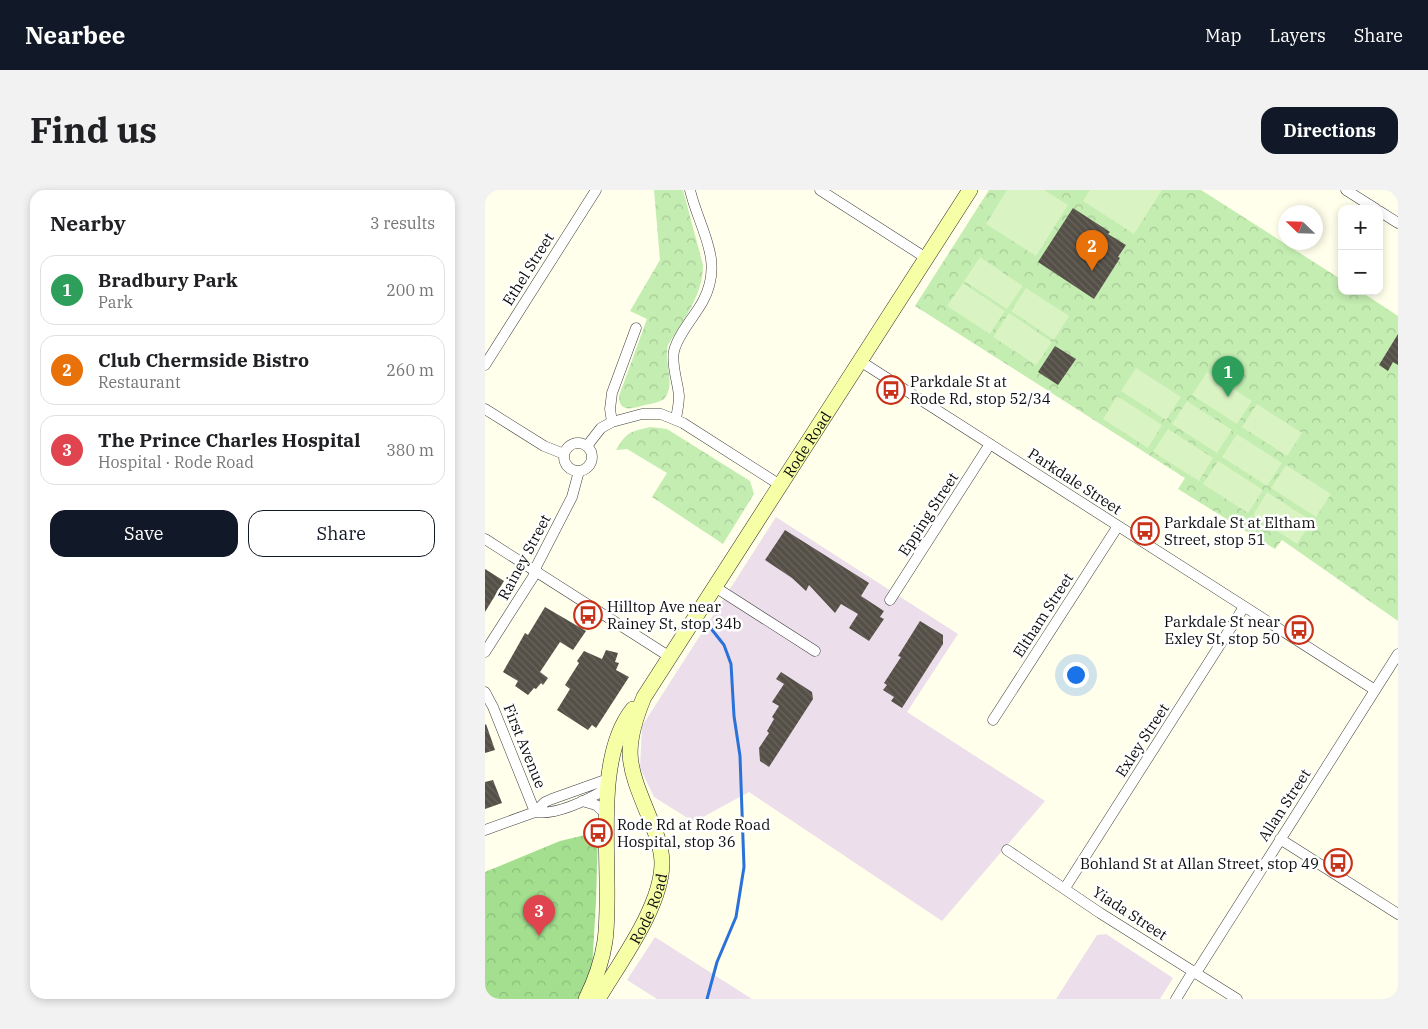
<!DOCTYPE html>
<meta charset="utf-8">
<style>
:root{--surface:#fff;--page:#f2f2f2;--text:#202124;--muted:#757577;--line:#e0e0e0;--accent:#111827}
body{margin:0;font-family:"IBM Plex Serif",serif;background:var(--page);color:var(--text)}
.controls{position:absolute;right:15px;top:15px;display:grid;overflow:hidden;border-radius:10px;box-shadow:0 2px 8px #0003}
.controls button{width:45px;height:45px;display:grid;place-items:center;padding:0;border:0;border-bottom:1px solid var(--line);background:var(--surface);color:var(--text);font:25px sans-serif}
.compass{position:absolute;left:793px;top:15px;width:45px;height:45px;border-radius:50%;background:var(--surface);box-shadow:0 2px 8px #0003;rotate:293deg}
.you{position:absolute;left:590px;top:484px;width:18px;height:18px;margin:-12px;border:4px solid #fff;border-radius:50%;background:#1a73e8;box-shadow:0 0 0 8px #1a73e833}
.badge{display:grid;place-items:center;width:32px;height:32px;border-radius:50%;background:var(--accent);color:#fff;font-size:16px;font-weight:700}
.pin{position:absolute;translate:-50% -41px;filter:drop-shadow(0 1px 2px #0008)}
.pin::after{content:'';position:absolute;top:26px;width:18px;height:15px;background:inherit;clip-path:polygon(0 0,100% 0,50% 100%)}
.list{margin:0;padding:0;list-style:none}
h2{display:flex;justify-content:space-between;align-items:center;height:65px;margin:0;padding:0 20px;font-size:21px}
h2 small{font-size:16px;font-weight:400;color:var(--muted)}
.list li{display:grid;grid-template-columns:32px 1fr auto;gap:15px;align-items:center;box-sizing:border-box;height:70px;margin:0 10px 10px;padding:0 10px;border:1px solid var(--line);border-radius:15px}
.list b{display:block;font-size:19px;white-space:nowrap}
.list p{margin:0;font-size:16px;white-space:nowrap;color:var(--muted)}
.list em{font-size:16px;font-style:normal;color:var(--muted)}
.actions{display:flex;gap:10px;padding:15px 20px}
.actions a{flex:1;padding:11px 0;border:1px solid var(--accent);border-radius:15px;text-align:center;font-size:18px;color:var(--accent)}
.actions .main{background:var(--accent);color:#fff}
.map{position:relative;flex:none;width:913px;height:809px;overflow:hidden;border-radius:15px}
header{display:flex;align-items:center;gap:30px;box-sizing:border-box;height:70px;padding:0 25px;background:var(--accent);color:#fff}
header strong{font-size:24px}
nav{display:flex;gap:28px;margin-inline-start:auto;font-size:18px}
.intro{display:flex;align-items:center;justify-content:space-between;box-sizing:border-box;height:120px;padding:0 30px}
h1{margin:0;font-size:35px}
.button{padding:12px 22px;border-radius:15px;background:var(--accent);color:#fff;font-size:18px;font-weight:700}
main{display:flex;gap:30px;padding:0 30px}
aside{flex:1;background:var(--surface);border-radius:15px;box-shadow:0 2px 8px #0003}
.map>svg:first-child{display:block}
</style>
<header>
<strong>Nearbee</strong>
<nav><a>Map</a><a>Layers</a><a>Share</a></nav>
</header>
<div class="intro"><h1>Find us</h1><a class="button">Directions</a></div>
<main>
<aside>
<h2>Nearby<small>3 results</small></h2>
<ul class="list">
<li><span class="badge" style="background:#2e9e5b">1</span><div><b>Bradbury Park</b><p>Park</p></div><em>200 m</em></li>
<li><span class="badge" style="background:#e8710a">2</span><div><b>Club Chermside Bistro</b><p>Restaurant</p></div><em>260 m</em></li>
<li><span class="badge" style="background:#e0444e">3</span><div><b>The Prince Charles Hospital</b><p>Hospital · Rode Road</p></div><em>380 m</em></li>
</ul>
<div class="actions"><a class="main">Save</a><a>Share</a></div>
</aside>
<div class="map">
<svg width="913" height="809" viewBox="0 0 913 809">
<defs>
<pattern id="forest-crowns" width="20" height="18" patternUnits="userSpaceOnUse" patternTransform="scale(1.25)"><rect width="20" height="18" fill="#a3df8f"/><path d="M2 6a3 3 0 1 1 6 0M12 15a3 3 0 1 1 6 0" fill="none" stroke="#8bbe7a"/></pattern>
<pattern id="park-crowns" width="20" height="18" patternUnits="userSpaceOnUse" patternTransform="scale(1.25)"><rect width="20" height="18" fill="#c4edb1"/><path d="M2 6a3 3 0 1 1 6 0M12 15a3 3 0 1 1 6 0" fill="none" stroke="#a7ca97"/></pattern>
<pattern id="building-back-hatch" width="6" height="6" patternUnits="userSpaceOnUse" patternTransform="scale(1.25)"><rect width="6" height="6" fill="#555047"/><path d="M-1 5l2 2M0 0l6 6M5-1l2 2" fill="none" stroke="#68645d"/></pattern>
</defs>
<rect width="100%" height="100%" fill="#ffffeb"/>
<path fill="#ecdfeb" d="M 291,327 L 473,444 L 422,522 L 560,611 L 457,731 L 264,602 L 209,632 L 169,607 L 155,578 L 157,536 Z
M 621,744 L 688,788 L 675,809 L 571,809 L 612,745 Z
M 170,747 L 267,809 L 172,809 L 142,790 Z"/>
<path fill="url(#forest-crowns)" d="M 113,642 L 111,712 L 107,779 L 94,809 L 0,809 L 0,682 L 75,651 Z"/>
<path fill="url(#park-crowns)" d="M 169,0 L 198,0 L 218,75 C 218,106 198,130 183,155 C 179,170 188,189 183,202 C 183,203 180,208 179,209 C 175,212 166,214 160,215 C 149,218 134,224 134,206 L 162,129 L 145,121 L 175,70 Z
M 504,0 L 716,0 L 857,90 L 857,101 L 875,101 L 913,126 L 913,431 L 797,350 L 790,359 L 693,299 L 700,288 L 430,116 Z
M 165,237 L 182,239 L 265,291 L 269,304 L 238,354 L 167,307 L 182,283 L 142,259 L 131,260 C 142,242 144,242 165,237 Z"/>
<path fill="#d9f3c3" d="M 522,0 L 559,0 L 583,15 L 551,66 L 501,34 Z
M 605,0 L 677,0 L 649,44 L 598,11 Z
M 495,67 L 538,96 L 522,119 L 479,91 Z
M 478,93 L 520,121 L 505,144 L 462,116 Z
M 541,98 L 584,126 L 569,150 L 526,121 Z
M 524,123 L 567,152 L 551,175 L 508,147 Z
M 651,178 L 696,207 L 681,230 L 636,201 Z
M 722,182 L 767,211 L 752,234 L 707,205 Z
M 632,206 L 677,235 L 663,258 L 618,229 Z
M 702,211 L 747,240 L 732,263 L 687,234 Z
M 772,214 L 817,243 L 802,266 L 757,237 Z
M 683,239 L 728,268 L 714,291 L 668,262 Z
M 752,244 L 797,273 L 782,296 L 737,267 Z
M 733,271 L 778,300 L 763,323 L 718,294 Z
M 801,275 L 846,304 L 831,327 L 786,298 Z
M 782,302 L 827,331 L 812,354 L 768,325 Z"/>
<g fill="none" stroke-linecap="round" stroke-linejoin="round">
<path stroke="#2a71d9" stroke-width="3" d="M 222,809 L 232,772 L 251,727 L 259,677 L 255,566 L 249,526 L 246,474 L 239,455 L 224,436"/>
</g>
<path fill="url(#building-back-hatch)" d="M 588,18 L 625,42 L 623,44 L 641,55 L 633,67 L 635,68 L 609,109 L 553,72 Z
M 913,144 L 913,175 L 908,172 L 903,181 L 894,175 Z
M 570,156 L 591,169 L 573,195 L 553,182 Z
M 300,340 L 384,393 L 376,406 L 399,421 L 395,427 L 399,429 L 384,451 L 364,438 L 373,424 L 356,414 L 350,423 L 324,395 L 321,401 L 307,388 L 280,370 Z
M 0,379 L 19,391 L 0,422 Z
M 60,417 L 101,441 L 88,460 L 75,452 L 55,482 L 63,488 L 58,495 L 56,493 L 51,499 L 49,498 L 43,505 L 30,496 L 33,491 L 18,482 L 40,443 L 43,445 Z
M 435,431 L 458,445 L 458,454 L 417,518 L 406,511 L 409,507 L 398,500 L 402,495 L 399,493 L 416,467 L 413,466 Z
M 121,460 L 133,463 L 130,472 L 134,473 L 131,480 L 144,487 L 111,538 L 107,535 L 103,540 L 72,520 L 85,499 L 80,495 L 94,473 L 92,471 L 99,461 L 117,469 Z
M 296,482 L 327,502 L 328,509 L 284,577 L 275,571 L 274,558 L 284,543 L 282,541 L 289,529 L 287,527 L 294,516 L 287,512 L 299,494 L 291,489 Z
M 1,534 L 10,560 L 0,563 L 0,535 Z
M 8,590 L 17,613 L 0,619 L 0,592 Z"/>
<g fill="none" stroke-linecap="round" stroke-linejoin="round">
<defs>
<path id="minor" d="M 335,0 L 441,68
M 861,0 L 891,19
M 894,21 L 913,33
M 375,171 L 890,500
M 0,175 L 111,0
M 0,219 L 59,256 L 79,264
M 191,229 C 192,222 194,214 194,206 C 193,192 186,175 189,161 C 193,144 210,126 218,111 C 240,70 214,39 205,0
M 127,232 L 125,219 L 127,203 L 151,138
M79 267a14 14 0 1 1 28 0a14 14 0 1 1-28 0Z
M 102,256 L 116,238 L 127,232 L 157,224 L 176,224 L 198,233 L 295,295
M 0,349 L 185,467
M 230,397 L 330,461
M 405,410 L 505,254
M 0,462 L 48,387 L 52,375 L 87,307 L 94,281
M 0,502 L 8,517 L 50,622
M 508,530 L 633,336
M 97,611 L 111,615 L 122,625
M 50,622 C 72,626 104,609 123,598
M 0,640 L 50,622 L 60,612 L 67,609 L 123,589
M 795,649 L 913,724
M 522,660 L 615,723 L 752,809
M 580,698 L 759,417
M 691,809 L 705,786 L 714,778 L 913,464"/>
<g id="secondary">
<path d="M 101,809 C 110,791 117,771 120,751 C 129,685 105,572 148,519"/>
<path id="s1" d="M 113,809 C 135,772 177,716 177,673 C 177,658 171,643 165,629 C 144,577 136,562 159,507 L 485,0"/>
</g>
</defs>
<use href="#minor" stroke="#3f3f3f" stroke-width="11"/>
<use href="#secondary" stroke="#2e2e2e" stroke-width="16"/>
<use href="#minor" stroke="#fff" stroke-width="10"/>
<use href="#secondary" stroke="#f7ffa6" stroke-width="15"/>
</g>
<defs>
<symbol id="bus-ring" viewBox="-11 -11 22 22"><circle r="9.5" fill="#fff" stroke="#c83218" stroke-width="1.5"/><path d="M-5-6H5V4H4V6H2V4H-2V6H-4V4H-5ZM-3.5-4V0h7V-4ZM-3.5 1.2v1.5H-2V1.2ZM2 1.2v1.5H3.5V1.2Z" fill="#c83218"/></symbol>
</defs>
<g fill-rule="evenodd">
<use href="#bus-ring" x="390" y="184" width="32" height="32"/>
<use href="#bus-ring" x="644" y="325" width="32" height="32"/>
<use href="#bus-ring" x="87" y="409" width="32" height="32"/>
<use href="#bus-ring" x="798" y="424" width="32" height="32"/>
<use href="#bus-ring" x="97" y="627" width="32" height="32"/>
<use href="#bus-ring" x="837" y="657" width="32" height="32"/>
</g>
<g text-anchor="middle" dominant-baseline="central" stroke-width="5" stroke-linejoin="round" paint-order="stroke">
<g font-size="15" fill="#0c0c0c" stroke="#fff">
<text transform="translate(43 79) rotate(-58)">Ethel Street</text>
<text stroke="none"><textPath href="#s1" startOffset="626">Rode Road</textPath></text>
<text transform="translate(590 291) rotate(33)">Parkdale Street</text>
<text transform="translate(443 324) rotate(-57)">Epping Street</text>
<text transform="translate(39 367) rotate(-62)">Rainey Street</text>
<text transform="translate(558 425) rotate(-57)">Eltham Street</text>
<text transform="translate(657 550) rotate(-57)">Exley Street</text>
<text transform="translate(40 556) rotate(68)">First Avenue</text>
<text transform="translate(799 615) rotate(-57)">Allan Street</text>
<text stroke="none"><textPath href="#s1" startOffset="104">Rode Road</textPath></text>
<text transform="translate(645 723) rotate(33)">Yiada Street</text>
</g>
<g font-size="15" fill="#0c0c0c" stroke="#fff" text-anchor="start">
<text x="425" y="191">Parkdale St at<tspan x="425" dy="17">Rode Rd, stop 52/34</tspan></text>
<text x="679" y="332">Parkdale St at Eltham<tspan x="679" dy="17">Street, stop 51</tspan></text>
<text x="122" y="416">Hilltop Ave near<tspan x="122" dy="17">Rainey St, stop 34b</tspan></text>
<text x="795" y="431" text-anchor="end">Parkdale St near<tspan x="795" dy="17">Exley St, stop 50</tspan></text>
<text x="132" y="634">Rode Rd at Rode Road<tspan x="132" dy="17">Hospital, stop 36</tspan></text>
<text x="834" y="673" text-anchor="end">Bohland St at Allan Street, stop 49</text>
</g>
</g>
</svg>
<div class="controls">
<button>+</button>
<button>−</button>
</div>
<svg class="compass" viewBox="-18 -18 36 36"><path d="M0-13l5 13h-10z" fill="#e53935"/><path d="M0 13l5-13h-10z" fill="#757577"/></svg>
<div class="you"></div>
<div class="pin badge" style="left:743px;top:207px;background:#2e9e5b">1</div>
<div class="pin badge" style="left:607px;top:81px;background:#e8710a">2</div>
<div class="pin badge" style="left:54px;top:746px;background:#e0444e">3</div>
</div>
</main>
